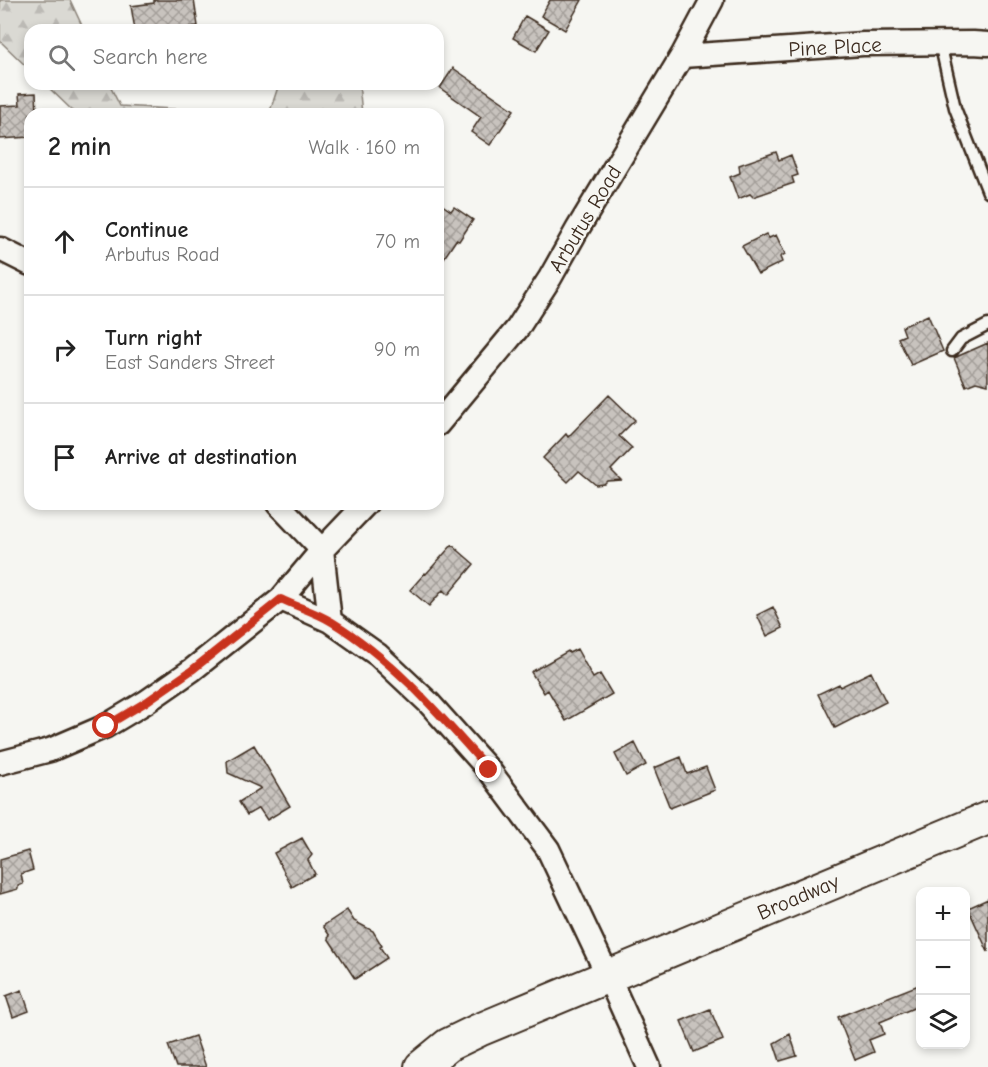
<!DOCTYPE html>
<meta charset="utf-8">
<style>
:root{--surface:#fff;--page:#f2f2f2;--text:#222;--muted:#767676;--line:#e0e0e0}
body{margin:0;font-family:"Comic Neue",sans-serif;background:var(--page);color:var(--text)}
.controls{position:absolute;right:18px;bottom:18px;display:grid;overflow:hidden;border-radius:12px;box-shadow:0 3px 9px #0003}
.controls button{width:54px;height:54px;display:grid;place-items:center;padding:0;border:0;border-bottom:2px solid var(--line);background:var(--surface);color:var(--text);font:30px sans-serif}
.stop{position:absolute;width:18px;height:18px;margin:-14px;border:4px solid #c8321e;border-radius:50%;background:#fff}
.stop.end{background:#c8321e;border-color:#fff;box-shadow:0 2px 6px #0008}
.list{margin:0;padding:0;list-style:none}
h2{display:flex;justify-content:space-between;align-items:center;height:78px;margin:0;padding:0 24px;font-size:26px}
h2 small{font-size:20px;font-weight:400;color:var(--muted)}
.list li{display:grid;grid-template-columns:39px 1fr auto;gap:18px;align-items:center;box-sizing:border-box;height:108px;padding:0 24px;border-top:2px solid var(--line)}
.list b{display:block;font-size:22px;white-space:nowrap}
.list p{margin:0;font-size:20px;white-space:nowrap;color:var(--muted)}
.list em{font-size:20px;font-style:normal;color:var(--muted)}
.icon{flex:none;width:33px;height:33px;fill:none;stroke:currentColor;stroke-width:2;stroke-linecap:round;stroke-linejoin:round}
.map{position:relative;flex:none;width:988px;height:1067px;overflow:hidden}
.search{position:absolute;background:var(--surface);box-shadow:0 3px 9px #0003;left:24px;top:24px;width:420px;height:66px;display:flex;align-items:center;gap:15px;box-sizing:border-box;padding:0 21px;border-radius:18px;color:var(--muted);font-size:22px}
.panel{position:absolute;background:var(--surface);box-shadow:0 3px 9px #0003;left:24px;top:108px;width:420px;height:402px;border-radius:18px}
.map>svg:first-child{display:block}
</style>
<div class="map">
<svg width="988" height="1067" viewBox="0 0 988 1067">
<defs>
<pattern id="forest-firs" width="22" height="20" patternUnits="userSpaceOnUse" patternTransform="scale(1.5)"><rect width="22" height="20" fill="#dad9d3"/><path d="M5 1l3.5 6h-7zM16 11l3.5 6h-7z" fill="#bcbab5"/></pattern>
<pattern id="building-cross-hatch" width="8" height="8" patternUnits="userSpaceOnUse" patternTransform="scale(1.5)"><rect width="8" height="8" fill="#c8c3be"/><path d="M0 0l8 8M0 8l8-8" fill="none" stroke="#a49f9a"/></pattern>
</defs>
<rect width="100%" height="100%" fill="#f6f6f2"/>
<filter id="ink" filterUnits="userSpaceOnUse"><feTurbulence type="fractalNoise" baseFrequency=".0167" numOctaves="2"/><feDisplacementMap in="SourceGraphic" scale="12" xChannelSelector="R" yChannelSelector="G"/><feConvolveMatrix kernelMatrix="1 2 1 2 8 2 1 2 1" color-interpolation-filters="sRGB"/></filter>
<g filter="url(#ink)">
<path fill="url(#forest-firs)" stroke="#8a8278" stroke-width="1.5" d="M 0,0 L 70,0 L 84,30 L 30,30 L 30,70 L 0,41 Z
M 45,84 L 109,84 L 120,106 L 265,114 L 76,114 Z
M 279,84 L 359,84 L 362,114 L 269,114 Z"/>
<path fill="url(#building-cross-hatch)" stroke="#3b2a1e" stroke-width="1.5" d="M 154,0 L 194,0 L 198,26 L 172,30 L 135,30 L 131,6 L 154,3 Z
M 550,0 L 582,0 L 565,30 L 541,16 Z
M 525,16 L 549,30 L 536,51 L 513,38 Z
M 453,68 L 514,110 L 490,145 L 471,132 L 481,117 L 440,88 Z
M 36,93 L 37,114 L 30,114 L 30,137 L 0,139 L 0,106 L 20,105 L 19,94 Z
M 776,152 L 779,160 L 791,155 L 798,175 L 792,177 L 794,183 L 753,197 L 750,194 L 738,199 L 730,177 L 740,173 L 739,165 Z
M 438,202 L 451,211 L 454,207 L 473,220 L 459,241 L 456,240 L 438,267 Z
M 766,234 L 769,238 L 776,235 L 785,254 L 780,257 L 782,262 L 758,274 L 742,246 Z
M 928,315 L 943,351 L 911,365 L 898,338 L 905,335 L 902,327 Z
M 988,343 L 988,385 L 976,382 L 966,386 L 954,358 Z
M 609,395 L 635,420 L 619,436 L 632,448 L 611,470 L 621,480 L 607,481 L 604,484 L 596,485 L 579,471 L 568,482 L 543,458 L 566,434 L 568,437 Z
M 452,545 L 474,564 L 448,595 L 443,590 L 429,606 L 410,590 L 425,573 L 426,574 Z
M 773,607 L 783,628 L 767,636 L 757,615 Z
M 577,649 L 593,678 L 600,674 L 612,694 L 566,721 L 548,690 L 544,693 L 531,672 L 568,651 L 569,653 Z
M 871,672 L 886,702 L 835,728 L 818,694 L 839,684 L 840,687 Z
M 635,743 L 646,765 L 626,776 L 615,754 Z
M 254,745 L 290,806 L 267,820 L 259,808 L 247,815 L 239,802 L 261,788 L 228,773 L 227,761 Z
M 681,757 L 687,774 L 706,767 L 715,790 L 670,808 L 654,768 Z
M 302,838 L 312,855 L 308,860 L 315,874 L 292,887 L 274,853 Z
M 28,851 L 33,870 L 21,874 L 23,884 L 18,886 L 18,889 L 0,894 L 0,859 Z
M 988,899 L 988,952 L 968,908 Z
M 347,910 L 354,921 L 373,931 L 382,946 L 380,947 L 387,958 L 355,979 L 328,938 L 330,936 L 323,926 Z
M 921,984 L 921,1005 L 880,1022 L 884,1034 L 869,1040 L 874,1052 L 855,1060 L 838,1017 Z
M 22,990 L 29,1011 L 13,1017 L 6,996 Z
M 710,1009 L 723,1040 L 694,1052 L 681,1021 Z
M 790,1034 L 797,1056 L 780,1061 L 774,1043 Z
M 195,1036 L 206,1067 L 176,1067 L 168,1045 Z"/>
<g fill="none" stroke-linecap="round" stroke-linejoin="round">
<defs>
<path id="service" d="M 940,43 L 955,108 L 988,192
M 952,351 L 961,339 L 988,325"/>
<path id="minor" d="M 682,56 L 863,44 L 973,43 L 988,44
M 0,249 L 30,264
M 438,424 L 517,329 L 550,278 L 577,230 L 682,56 L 712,0
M 278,504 L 322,550 L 330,621
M 281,599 L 330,621 L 378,655 L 429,703 L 489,770 L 548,849 L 608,976 L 649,1067
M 0,763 L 50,750 L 106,726 L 146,702 L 192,670 L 281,599 L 322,550 L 366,504"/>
<path id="secondary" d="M 421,1067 L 448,1045 L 479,1030 L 988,818"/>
</defs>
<use href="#service" stroke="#3b2a1e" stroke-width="15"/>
<use href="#minor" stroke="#3b2a1e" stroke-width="27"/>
<use href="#secondary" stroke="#3b2a1e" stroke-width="36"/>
<use href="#service" stroke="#f6f6f2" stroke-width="10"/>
<use href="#minor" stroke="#f6f6f2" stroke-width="22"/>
<use href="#secondary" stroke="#f6f6f2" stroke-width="32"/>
</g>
</g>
<g fill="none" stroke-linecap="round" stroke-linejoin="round" filter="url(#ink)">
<path stroke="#c8321e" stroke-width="8" d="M 106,726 L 146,702 L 192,670 L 281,599 C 297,607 316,612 332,622 C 394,660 441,716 489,770"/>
</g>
<g text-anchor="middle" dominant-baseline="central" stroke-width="4.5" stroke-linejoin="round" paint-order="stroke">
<g font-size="21" fill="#3b2a1e" stroke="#f6f6f2">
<text transform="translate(835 47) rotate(-3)">Pine Place</text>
<text transform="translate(585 219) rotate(-59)">Arbutus Road</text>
<text transform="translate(798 897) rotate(-23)">Broadway</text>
</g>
</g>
</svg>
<div class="controls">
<button>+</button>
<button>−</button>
<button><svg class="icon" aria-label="layers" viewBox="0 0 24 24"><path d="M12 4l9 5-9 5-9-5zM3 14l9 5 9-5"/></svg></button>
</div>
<div class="stop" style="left:106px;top:726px"></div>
<div class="stop end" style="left:489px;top:770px"></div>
<div class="search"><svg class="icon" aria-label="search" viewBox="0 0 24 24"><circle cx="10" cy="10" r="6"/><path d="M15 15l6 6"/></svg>Search here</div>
<section class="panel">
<h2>2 min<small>Walk · 160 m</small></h2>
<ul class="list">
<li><svg class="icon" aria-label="ahead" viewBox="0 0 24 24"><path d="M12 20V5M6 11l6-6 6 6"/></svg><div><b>Continue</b><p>Arbutus Road</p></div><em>70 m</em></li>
<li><svg class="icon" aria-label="right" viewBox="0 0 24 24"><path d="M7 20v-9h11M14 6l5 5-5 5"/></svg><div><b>Turn right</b><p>East Sanders Street</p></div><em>90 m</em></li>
<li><svg class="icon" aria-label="arrive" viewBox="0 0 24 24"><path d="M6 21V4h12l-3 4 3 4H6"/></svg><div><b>Arrive at destination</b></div></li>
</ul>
</section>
</div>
